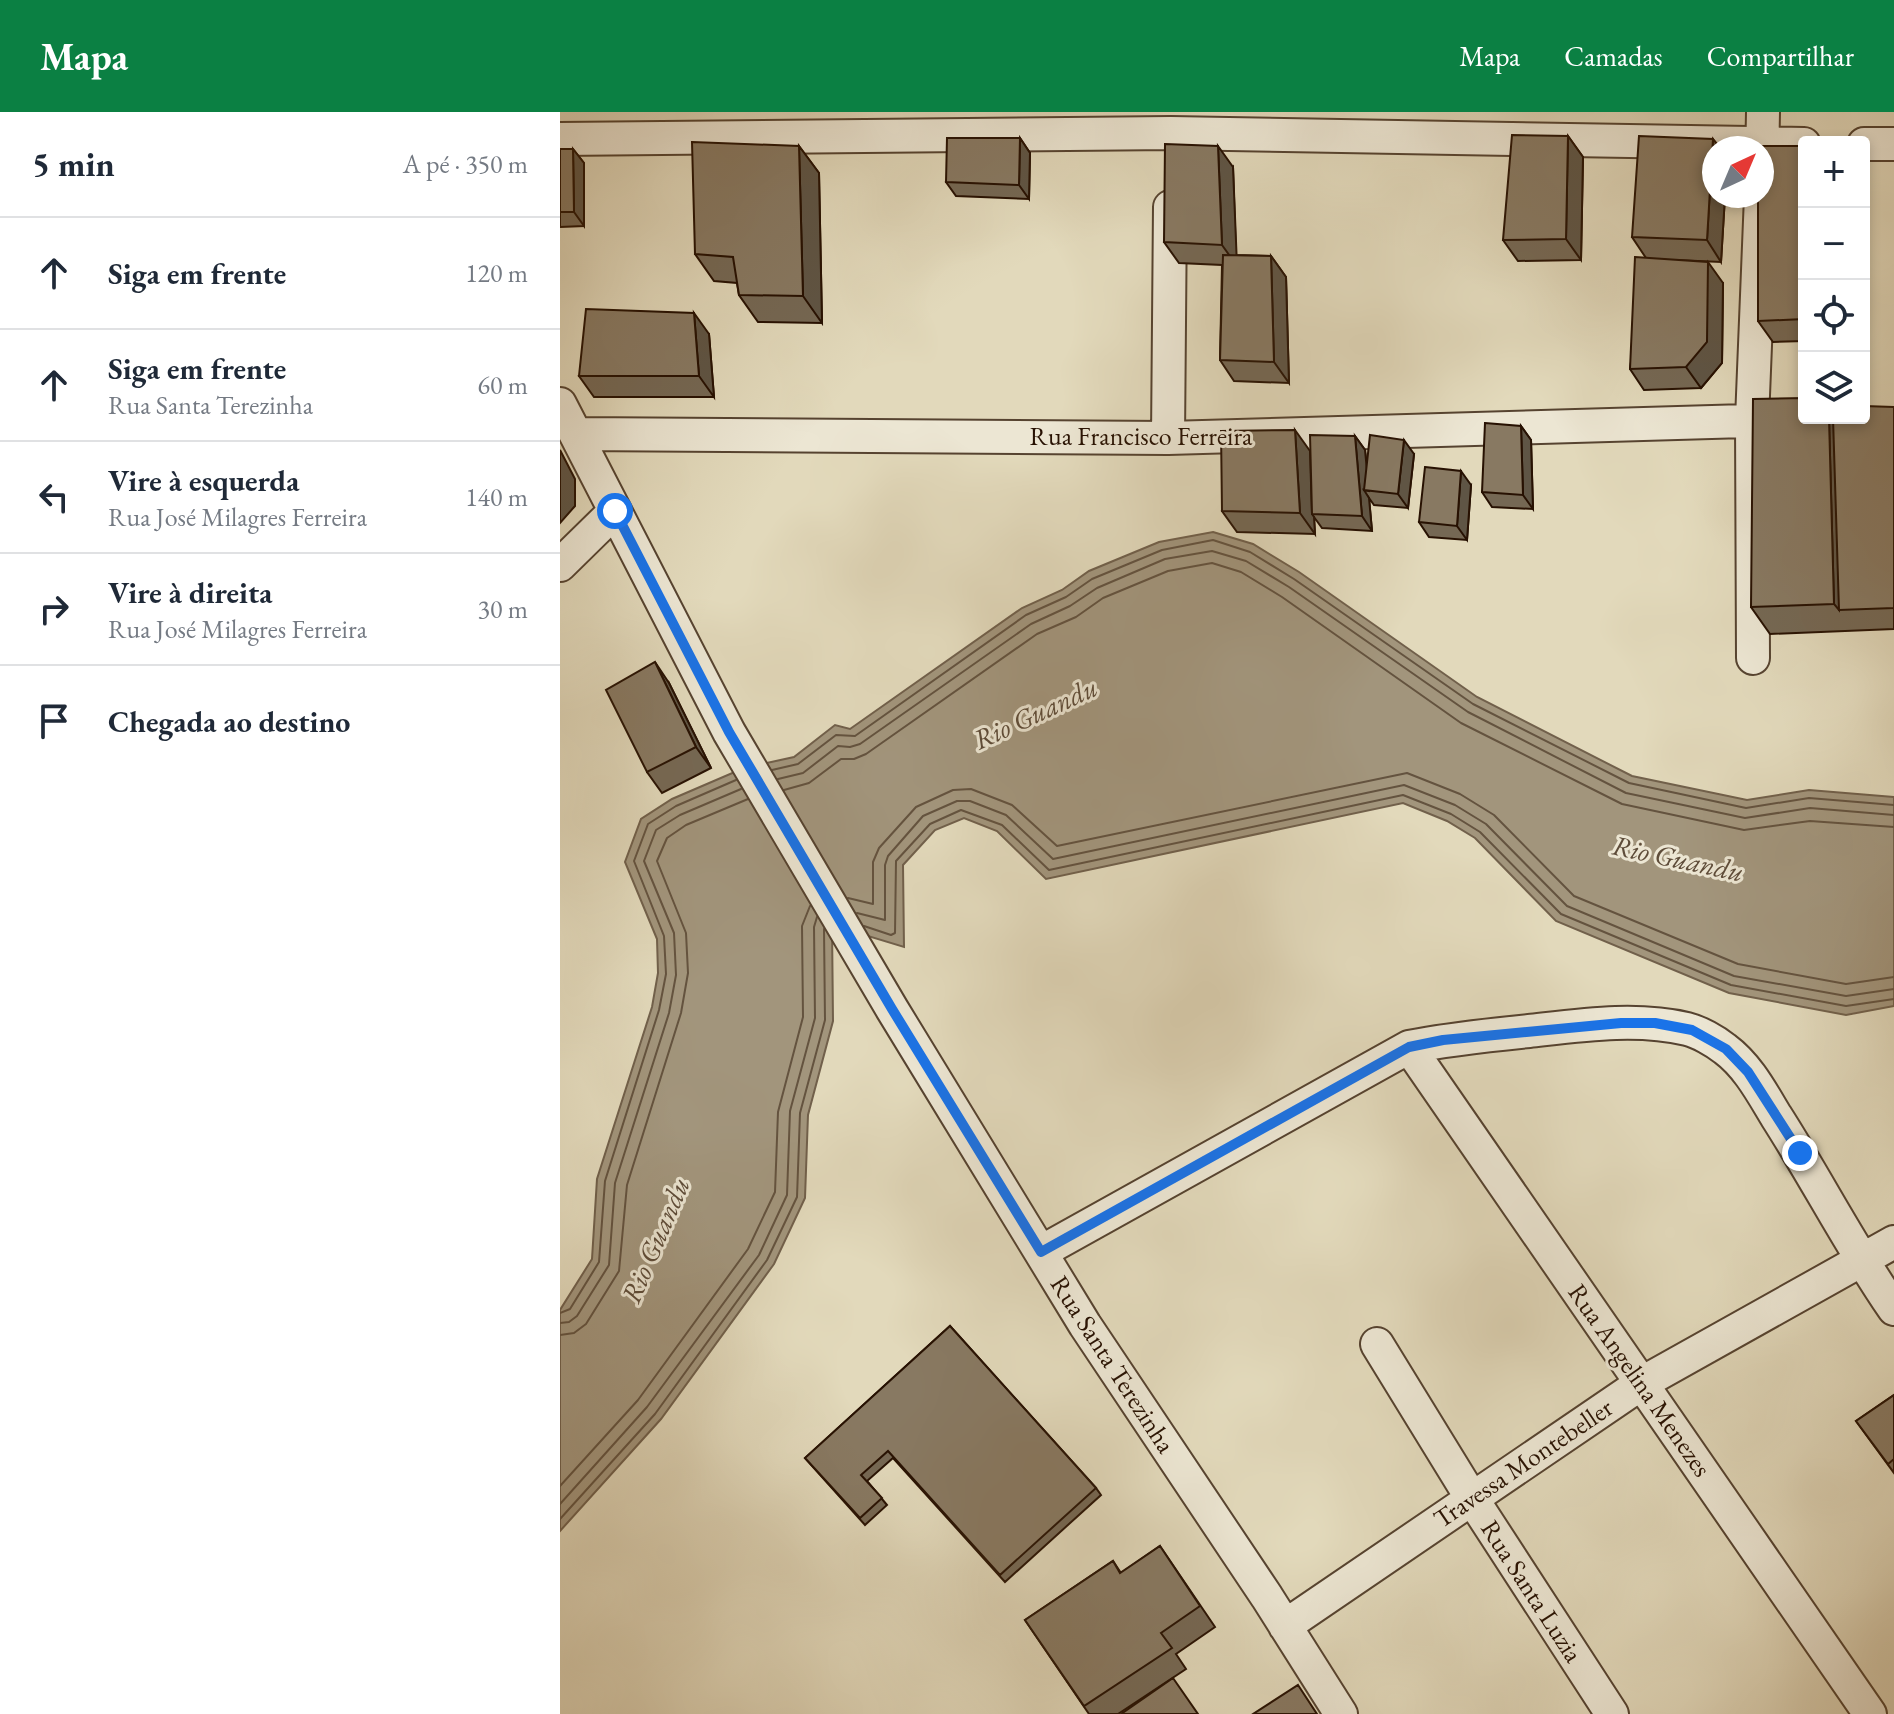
<!DOCTYPE html>
<html lang="pt">
<meta charset="utf-8">
<style>
:root{--surface:#fff;--page:#f2f2f3;--text:#1f2937;--muted:#747a83;--line:#e0e1e3;--accent:#0b8043}
body{margin:0;font-family:"EB Garamond",serif;background:var(--page);color:var(--text)}
.controls{position:absolute;right:24px;top:24px;display:grid;overflow:hidden;border-radius:8px;box-shadow:0 4px 12px #0003}
.controls button{width:72px;height:72px;display:grid;place-items:center;padding:0;border:0;border-bottom:2px solid var(--line);background:var(--surface);color:var(--text);font:40px sans-serif}
.compass{position:absolute;left:1142px;top:24px;width:72px;height:72px;border-radius:50%;background:var(--surface);box-shadow:0 4px 12px #0003;rotate:44deg}
.stop{position:absolute;width:24px;height:24px;margin:-18px;border:6px solid #1a73e8;border-radius:50%;background:#fff}
.stop.end{background:#1a73e8;border-color:#fff;box-shadow:0 2px 8px #0008}
.list{margin:0;padding:0;list-style:none}
h2{display:flex;justify-content:space-between;align-items:center;height:104px;margin:0;padding:0 32px;font-size:34px}
h2 small{font-size:26px;font-weight:400;color:var(--muted)}
.list li{display:grid;grid-template-columns:52px 1fr auto;gap:24px;align-items:center;box-sizing:border-box;height:112px;padding:0 32px;border-top:2px solid var(--line)}
.list b{display:block;font-size:30px;white-space:nowrap}
.list p{margin:0;font-size:26px;white-space:nowrap;color:var(--muted)}
.list em{font-size:26px;font-style:normal;color:var(--muted)}
.icon{flex:none;width:44px;height:44px;fill:none;stroke:currentColor;stroke-width:2;stroke-linecap:round;stroke-linejoin:round}
.map{position:relative;flex:none;width:1334px;height:1602px;overflow:hidden}
header{display:flex;align-items:center;gap:48px;box-sizing:border-box;height:112px;padding:0 40px;background:var(--accent);color:#fff}
header strong{font-size:38px}
nav{display:flex;gap:44px;margin-inline-start:auto;font-size:28px}
main{display:flex}
aside{flex:1;background:var(--surface)}
.map>svg:first-child{display:block}
</style>
<header>
<strong>Mapa</strong>
<nav><a>Mapa</a><a>Camadas</a><a>Compartilhar</a></nav>
</header>
<main>
<aside>
<h2>5 min<small>A pé · 350 m</small></h2>
<ul class="list">
<li><svg class="icon" aria-label="ahead" viewBox="0 0 24 24"><path d="M12 20V5M6 11l6-6 6 6"/></svg><div><b>Siga em frente</b></div><em>120 m</em></li>
<li><svg class="icon" aria-label="ahead" viewBox="0 0 24 24"><path d="M12 20V5M6 11l6-6 6 6"/></svg><div><b>Siga em frente</b><p>Rua Santa Terezinha</p></div><em>60 m</em></li>
<li><svg class="icon" aria-label="left" viewBox="0 0 24 24"><path d="M17 20v-9H6M10 6l-5 5 5 5"/></svg><div><b>Vire à esquerda</b><p>Rua José Milagres Ferreira</p></div><em>140 m</em></li>
<li><svg class="icon" aria-label="right" viewBox="0 0 24 24"><path d="M7 20v-9h11M14 6l5 5-5 5"/></svg><div><b>Vire à direita</b><p>Rua José Milagres Ferreira</p></div><em>30 m</em></li>
<li><svg class="icon" aria-label="arrive" viewBox="0 0 24 24"><path d="M6 21V4h12l-3 4 3 4H6"/></svg><div><b>Chegada ao destino</b></div></li>
</ul>
</aside>
<div class="map">
<svg width="1334" height="1602" viewBox="0 0 1334 1602">
<rect width="100%" height="100%" fill="#e2d9bb"/>
<filter id="stains"><feTurbulence type="fractalNoise" baseFrequency=".0025" numOctaves="4"/><feColorMatrix values="0 0 0 0 .2 0 0 0 0 .09 0 0 0 0 .02 0 0 0 .5 -.17"/></filter>
<radialGradient id="worn" r=".72"><stop offset=".6" stop-color="#630" stop-opacity="0"/><stop offset="1" stop-color="#630" stop-opacity=".3"/></radialGradient>
<path fill="#a2957c" stroke="#71604b" stroke-width="2" d="M 653,420 L 693,432 L 739,460 L 917,585 L 1072,664 L 1187,688 L 1249,678 L 1334,685 L 1334,894 L 1286,903 L 1169,881 L 996,809 L 915,726 L 887,709 L 843,691 L 486,767 L 437,719 L 404,706 L 375,718 L 343,753 L 344,835 L 272,813 L 273,909 L 248,1003 L 245,1086 L 214,1152 L 101,1307 L 0,1419 L 0,1198 L 32,1147 L 37,1067 L 92,895 L 98,861 L 97,827 L 65,750 L 81,707 L 112,687 L 184,656 L 234,645 L 275,613 L 290,617 L 462,496 L 502,478 L 529,459 L 599,430 Z"/>
<g fill="none" stroke-linecap="round" stroke-linejoin="round">
<path stroke="#64533f" stroke-width="2" d="M 212,658 L 238,652 L 276,623 L 295,624 L 466,503 L 506,485 L 532,467 L 602,438 L 653,428 L 690,440 L 734,467 L 913,592 L 1069,671 L 1186,696 L 1249,686 L 1334,693
M 218,667 L 243,661 L 278,634 L 290,635 L 300,632 L 471,512 L 510,494 L 537,476 L 605,447 L 652,439 L 686,449 L 729,475 L 908,600 L 1066,681 L 1185,706 L 1250,696 L 1334,703
M 224,678 L 249,671 L 281,647 L 294,647 L 306,642 L 477,522 L 516,505 L 543,486 L 608,459 L 652,451 L 681,460 L 722,485 L 901,611 L 1062,692 L 1184,718 L 1250,709 L 1334,715
M 288,786 L 313,792 L 313,750 L 319,736 L 356,695 L 393,678 L 411,677 L 452,693 L 497,734 L 847,661 L 900,682 L 934,703 L 1014,784 L 1178,852 L 1286,872 L 1334,865
M 297,801 L 325,808 L 325,753 L 328,744 L 363,704 L 397,689 L 410,689 L 446,703 L 493,747 L 844,673 L 895,693 L 926,712 L 1007,794 L 1174,864 L 1286,884 L 1334,877
M 304,814 L 331,823 L 335,821 L 336,749 L 370,712 L 401,698 L 442,713 L 489,758 L 843,683 L 891,702 L 920,720 L 1001,802 L 1171,873 L 1286,894 L 1334,887
M 0,1201 L 10,1197 L 39,1150 L 45,1069 L 99,898 L 106,862 L 104,824 L 74,749 L 88,712 L 116,694 L 176,668
M 0,1211 L 9,1210 L 17,1204 L 49,1153 L 55,1071 L 109,901 L 116,863 L 114,821 L 84,749 L 96,718 L 120,703 L 181,677
M 0,1223 L 14,1221 L 26,1212 L 59,1159 L 67,1073 L 121,901 L 128,861 L 126,821 L 97,749 L 107,726 L 126,713 L 188,687
M 0,1374 L 78,1288 L 188,1137 L 215,1080 L 218,1000 L 243,905 L 242,814 L 250,794
M 0,1392 L 87,1295 L 199,1143 L 227,1083 L 230,999 L 255,906 L 254,815 L 257,805
M 0,1407 L 95,1302 L 207,1148 L 237,1085 L 240,1001 L 265,908 L 264,817"/>
<defs>
<path id="minor" d="M 0,27 L 611,21 L 1244,32
M 1304,32 L 1334,32
M 1202,51 L 1203,0
M 0,292 L 169,620 L 332,897 L 525,1213 L 707,1485 L 781,1602
M 17,322 L 608,326 L 1289,306
M 608,326 L 610,95
M 0,453 L 55,399
M 1193,546 L 1192,308 L 1201,84
M 849,935 L 1310,1602
M 481,1140 L 849,935 C 889,927 929,923 969,919 C 1022,913 1076,905 1127,917 C 1139,920 1155,929 1165,937 C 1188,954 1202,981 1216,1004 C 1257,1068 1291,1135 1334,1197
M 817,1232 L 911,1385 L 1052,1602
M 725,1514 L 1082,1271 L 1334,1130"/>
</defs>
<use href="#minor" stroke="#564330" stroke-width="36"/>
<use href="#minor" stroke="#ece6d3" stroke-width="32"/>
</g>
<path fill="#756854" stroke="#271102" stroke-width="2" d="M 1008,24 L 1023,45 L 1021,148 L 958,149 L 943,128 Z
M 460,26 L 470,41 L 469,87 L 396,84 L 386,70 Z
M 1153,27 L 1160,36 L 1154,36 L 1154,84 L 1165,84 L 1161,150 L 1115,148 L 1163,171 L 1162,251 L 1141,276 L 1084,278 L 1070,257 L 1086,146 L 1072,125 Z
M 239,34 L 259,61 L 262,211 L 198,210 L 179,183 L 177,171 L 154,169 L 135,142 Z
M 1244,34 L 1244,229 L 1213,230 L 1198,209 Z
M 0,37 L 13,37 L 24,51 L 24,114 L 0,115 Z
M 673,55 L 676,143 L 711,144 L 726,165 L 729,271 L 674,269 L 660,248 L 662,153 L 619,151 L 604,130 Z
M 149,222 L 154,285 L 34,285 L 19,264 Z
M 1334,295 L 1334,517 L 1210,522 L 1191,495 L 1244,306 Z
M 961,314 L 971,328 L 973,397 L 932,395 L 922,380 Z
M 795,324 L 805,338 L 807,354 L 854,342 L 848,396 L 814,393 L 809,386 L 812,419 L 762,416 L 754,405 L 755,422 L 677,420 L 662,399 Z
M 911,373 L 907,428 L 869,425 L 859,410 Z
M 109,571 L 151,656 L 102,681 L 87,660 Z
M 390,1214 L 536,1376 L 541,1383 L 445,1470 L 333,1346 L 307,1369 L 327,1393 L 305,1413 L 245,1346 Z
M 1334,1283 L 1334,1361 L 1296,1309 Z
M 600,1434 L 655,1515 L 616,1542 L 626,1557 L 558,1602 L 529,1602 L 465,1508 L 553,1449 L 561,1461 Z"/>
<path fill="#5f5545" stroke="#271102" stroke-width="2" d="M 1008,24 L 1023,45 L 1021,148 L 1006,127 Z
M 460,26 L 470,41 L 469,87 L 459,73 Z
M 1153,27 L 1160,36 L 1154,36 L 1154,84 L 1165,84 L 1161,150 L 1147,128 Z
M 239,34 L 259,61 L 262,211 L 243,184 Z
M 658,34 L 673,55 L 677,154 L 662,133 Z
M 13,37 L 24,51 L 24,114 L 14,100 Z
M 711,144 L 726,165 L 729,271 L 714,250 Z
M 1148,150 L 1163,171 L 1162,251 L 1141,276 L 1126,255 Z
M 134,201 L 149,222 L 154,285 L 139,264 Z
M 1269,306 L 1282,306 L 1279,498 L 1274,492 Z
M 961,314 L 971,328 L 973,397 L 963,383 Z
M 735,318 L 750,339 L 752,402 L 754,405 L 755,422 L 740,401 Z
M 795,324 L 805,338 L 809,379 L 804,378 L 809,386 L 812,419 L 802,404 Z
M 844,328 L 854,342 L 848,396 L 838,382 Z
M 0,338 L 15,367 L 15,394 L 0,411 Z
M 901,359 L 911,373 L 907,428 L 897,414 Z
M 95,550 L 109,571 L 151,656 L 136,635 Z"/>
<path fill="#887962" stroke="#271102" stroke-width="2" d="M 952,23 L 1008,24 L 1006,127 L 943,128 Z
M 1079,24 L 1153,27 L 1147,128 L 1072,125 Z
M 387,26 L 460,26 L 459,73 L 386,70 Z
M 132,30 L 239,34 L 243,184 L 179,183 L 173,145 L 135,142 Z
M 605,32 L 658,34 L 662,133 L 604,130 Z
M 1197,34 L 1244,34 L 1244,207 L 1198,209 L 1198,84 L 1202,84 L 1202,36 L 1197,36 Z
M 0,37 L 13,37 L 14,100 L 0,100 Z
M 663,143 L 711,144 L 714,250 L 660,248 Z
M 1075,145 L 1148,150 L 1147,230 L 1126,255 L 1070,257 Z
M 26,197 L 134,201 L 139,264 L 19,264 Z
M 1244,286 L 1244,306 L 1269,306 L 1274,492 L 1191,495 L 1193,287 Z
M 1304,294 L 1334,295 L 1334,496 L 1279,498 L 1273,306 L 1304,306 Z
M 925,311 L 961,314 L 963,383 L 922,380 Z
M 735,318 L 740,401 L 662,399 L 661,319 Z
M 750,323 L 795,324 L 802,404 L 752,402 Z
M 810,323 L 844,328 L 838,382 L 804,378 Z
M 865,355 L 901,359 L 897,414 L 859,410 Z
M 95,550 L 136,635 L 87,660 L 46,578 Z
M 390,1214 L 536,1376 L 440,1463 L 328,1339 L 301,1363 L 322,1386 L 300,1406 L 245,1346 Z
M 1334,1283 L 1334,1347 L 1328,1352 L 1296,1309 Z
M 600,1434 L 640,1494 L 601,1521 L 612,1536 L 524,1594 L 465,1508 L 553,1449 L 560,1461 Z
M 613,1566 L 638,1602 L 561,1602 Z
M 738,1573 L 757,1602 L 693,1602 Z"/>
<g fill="none" stroke-linecap="round" stroke-linejoin="round">
<path stroke="#1a73e8" stroke-width="10" d="M 55,399 L 169,620 L 332,897 L 481,1140 L 849,935 L 883,928 L 1061,911 L 1095,911 L 1132,918 L 1166,937 L 1188,960 L 1240,1041"/>
</g>
<g text-anchor="middle" dominant-baseline="central" stroke-width="6" stroke-linejoin="round" paint-order="stroke">
<g font-size="26" fill="#271102" stroke="#ece6d3">
<text x="581" y="324">Rua Francisco Ferreira</text>
<text transform="translate(553 1252) rotate(57)">Rua Santa Terezinha</text>
<text transform="translate(1080 1268) rotate(55)">Rua Angelina Menezes</text>
<text transform="translate(963 1351) rotate(-34)">Travessa Montebeller</text>
<text transform="translate(972 1479) rotate(57)">Rua Santa Luzia</text>
</g>
<g font-size="28" font-style="italic" fill="#5e4c39" stroke="#ece6d3">
<text transform="translate(475 601) rotate(-25)">Rio Guandu</text>
<text transform="translate(1118 746) rotate(12)">Rio Guandu</text>
<text transform="translate(95 1128) rotate(-67)">Rio Guandu</text>
</g>
</g>
<rect width="100%" height="100%" filter="url(#stains)"/>
<rect width="100%" height="100%" fill="url(#worn)"/>
</svg>
<div class="controls">
<button>+</button>
<button>−</button>
<button><svg class="icon" aria-label="locate" viewBox="0 0 24 24"><circle cx="12" cy="12" r="6"/><path d="M12 2v4M12 18v4M2 12h4M18 12h4"/></svg></button>
<button><svg class="icon" aria-label="layers" viewBox="0 0 24 24"><path d="M12 4l9 5-9 5-9-5zM3 14l9 5 9-5"/></svg></button>
</div>
<svg class="compass" viewBox="-18 -18 36 36"><path d="M0-13l5 13h-10z" fill="#e53935"/><path d="M0 13l5-13h-10z" fill="#747a83"/></svg>
<div class="stop" style="left:55px;top:399px"></div>
<div class="stop end" style="left:1240px;top:1041px"></div>
</div>
</main>
